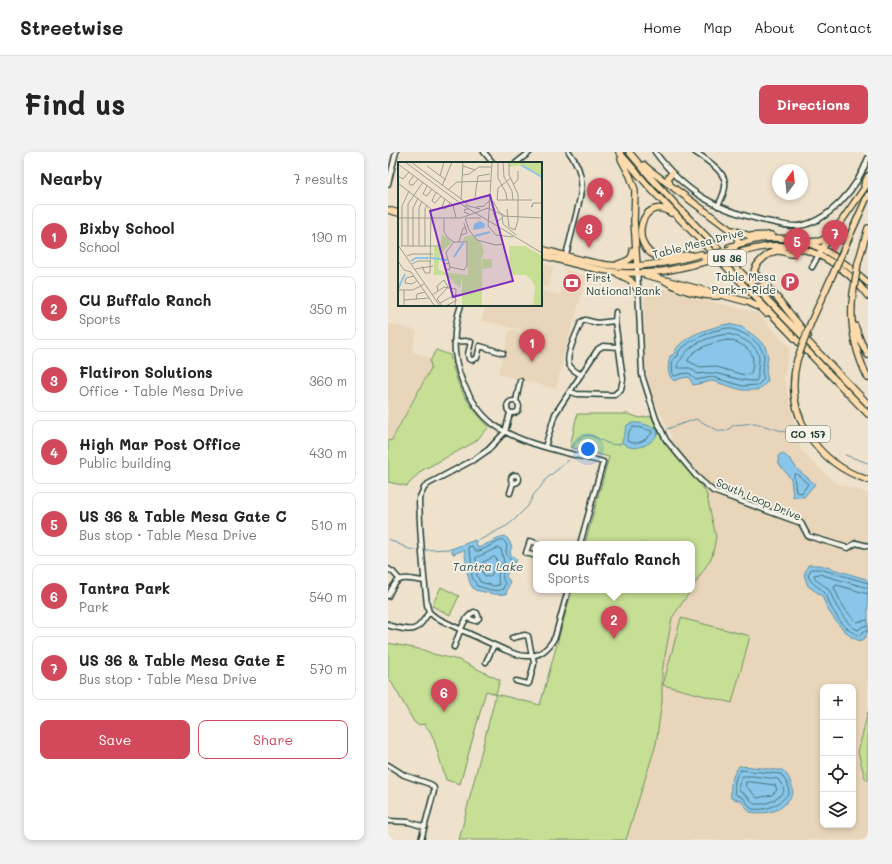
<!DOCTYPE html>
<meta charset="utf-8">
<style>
:root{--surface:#fff;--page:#f2f2f2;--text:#222;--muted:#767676;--line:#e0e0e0;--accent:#d1495b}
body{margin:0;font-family:Mali,sans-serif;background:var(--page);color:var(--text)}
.controls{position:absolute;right:12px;bottom:12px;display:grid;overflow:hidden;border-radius:8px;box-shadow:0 2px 6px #0003}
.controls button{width:36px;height:36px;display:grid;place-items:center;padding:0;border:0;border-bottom:1px solid var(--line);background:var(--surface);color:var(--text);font:20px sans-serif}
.compass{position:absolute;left:384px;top:12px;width:36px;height:36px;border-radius:50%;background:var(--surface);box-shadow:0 2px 6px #0003;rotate:15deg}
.you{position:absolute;left:200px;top:297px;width:14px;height:14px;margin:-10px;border:3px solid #fff;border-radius:50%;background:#1a73e8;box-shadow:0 0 0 6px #1a73e833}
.badge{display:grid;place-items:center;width:26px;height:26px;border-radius:50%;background:var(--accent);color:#fff;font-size:13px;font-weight:700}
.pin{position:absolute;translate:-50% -33px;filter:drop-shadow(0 1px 2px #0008)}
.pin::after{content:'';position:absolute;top:21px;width:14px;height:12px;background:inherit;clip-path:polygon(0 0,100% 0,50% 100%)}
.popup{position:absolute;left:145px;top:389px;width:162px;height:52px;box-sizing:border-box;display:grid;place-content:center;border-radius:8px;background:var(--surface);filter:drop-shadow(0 1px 3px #0005);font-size:13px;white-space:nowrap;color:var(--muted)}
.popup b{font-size:15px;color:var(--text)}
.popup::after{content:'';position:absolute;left:50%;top:100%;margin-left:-8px;border:8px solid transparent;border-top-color:var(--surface)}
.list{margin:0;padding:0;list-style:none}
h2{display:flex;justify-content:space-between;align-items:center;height:52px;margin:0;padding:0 16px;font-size:17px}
h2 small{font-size:13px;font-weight:400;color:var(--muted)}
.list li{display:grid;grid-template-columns:26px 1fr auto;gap:12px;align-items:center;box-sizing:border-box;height:64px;margin:0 8px 8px;padding:0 8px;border:1px solid var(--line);border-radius:8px}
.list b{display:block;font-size:15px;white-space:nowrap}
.list p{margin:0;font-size:13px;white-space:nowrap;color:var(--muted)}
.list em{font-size:13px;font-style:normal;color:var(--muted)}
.actions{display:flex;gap:8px;padding:12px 16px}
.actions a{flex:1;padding:9px 0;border:1px solid var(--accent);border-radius:8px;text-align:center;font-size:14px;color:var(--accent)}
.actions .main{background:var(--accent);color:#fff}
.icon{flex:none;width:22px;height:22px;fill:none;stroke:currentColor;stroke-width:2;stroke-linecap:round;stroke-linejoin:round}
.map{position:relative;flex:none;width:480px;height:688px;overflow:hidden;border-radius:8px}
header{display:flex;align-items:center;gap:24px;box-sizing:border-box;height:56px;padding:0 20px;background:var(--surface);border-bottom:1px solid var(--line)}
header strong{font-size:19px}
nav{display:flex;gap:22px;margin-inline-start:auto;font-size:14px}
.intro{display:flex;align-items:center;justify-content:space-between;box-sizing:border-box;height:96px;padding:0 24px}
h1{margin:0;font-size:28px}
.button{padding:10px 18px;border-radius:8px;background:var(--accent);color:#fff;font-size:14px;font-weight:700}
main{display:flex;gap:24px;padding:0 24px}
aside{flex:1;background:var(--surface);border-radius:8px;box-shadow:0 2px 6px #0003}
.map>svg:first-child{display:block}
</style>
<header>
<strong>Streetwise</strong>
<nav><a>Home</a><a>Map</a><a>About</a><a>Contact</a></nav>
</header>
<div class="intro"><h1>Find us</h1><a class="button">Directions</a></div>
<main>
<aside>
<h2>Nearby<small>7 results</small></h2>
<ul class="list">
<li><span class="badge">1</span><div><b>Bixby School</b><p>School</p></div><em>190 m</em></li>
<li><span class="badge">2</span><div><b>CU Buffalo Ranch</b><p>Sports</p></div><em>350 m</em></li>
<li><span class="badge">3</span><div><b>Flatiron Solutions</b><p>Office · Table Mesa Drive</p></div><em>360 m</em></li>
<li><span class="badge">4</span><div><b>High Mar Post Office</b><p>Public building</p></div><em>430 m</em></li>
<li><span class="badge">5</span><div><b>US 36 &amp; Table Mesa Gate C</b><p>Bus stop · Table Mesa Drive</p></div><em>510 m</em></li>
<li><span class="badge">6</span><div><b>Tantra Park</b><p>Park</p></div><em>540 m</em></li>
<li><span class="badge">7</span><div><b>US 36 &amp; Table Mesa Gate E</b><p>Bus stop · Table Mesa Drive</p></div><em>570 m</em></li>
</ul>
<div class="actions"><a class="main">Save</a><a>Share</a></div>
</aside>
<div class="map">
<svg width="480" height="688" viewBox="0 0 480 688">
<rect width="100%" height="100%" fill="#efe2cd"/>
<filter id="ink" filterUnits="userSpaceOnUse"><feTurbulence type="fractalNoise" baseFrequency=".025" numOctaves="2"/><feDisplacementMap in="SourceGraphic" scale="8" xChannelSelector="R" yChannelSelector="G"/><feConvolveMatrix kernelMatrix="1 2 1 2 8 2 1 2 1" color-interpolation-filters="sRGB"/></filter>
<g filter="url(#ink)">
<path fill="#e9d6ba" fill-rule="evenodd" d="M 153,111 L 166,115 L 160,136 L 153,134 Z
M 178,118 L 199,124 L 177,198 L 168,237 L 110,222 L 122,177 L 159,187 L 159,185 L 93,168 L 98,153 L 153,153 L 153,138 L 172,143 Z
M 261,133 L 369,161 L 402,195 L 396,226 L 413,298 L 447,331 L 480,341 L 480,560 L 470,600 L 477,626 L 480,629 L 480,688 L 71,688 L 108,542 L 152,553 L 184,438 L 304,438 L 304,392 L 197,392 L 269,302 L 284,285 L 263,242 L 257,211 L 256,147 ZM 435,535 L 465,535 L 465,673 L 435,673 Z
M 0,171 L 27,178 L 29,180 L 24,199 L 43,207 L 43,215 L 2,289 L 0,288 Z"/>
<path fill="#c6df95" stroke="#728e64" d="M 48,198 L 62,203 C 69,235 78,251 101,275 L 87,290 L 33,319 L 19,334 L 0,330 L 0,288 L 3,289 L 43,216 L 42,209 Z
M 189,262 L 240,262 L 252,266 L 263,264 L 278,292 L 318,340 L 328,385 L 324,405 L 304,436 L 304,392 L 197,392 L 221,305 L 182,295 Z
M 53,435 L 71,444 L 62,463 L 44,454 Z
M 184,438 L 303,438 L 284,466 L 274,520 L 274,549 L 268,592 L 238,688 L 71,688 L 108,542 L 98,539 L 72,632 L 58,628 L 46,588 L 42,579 L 36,572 L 30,573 L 26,570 L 0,524 L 0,491 L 36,498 L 45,502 L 71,508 L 112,528 L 108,542 L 152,553 Z
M 293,466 L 362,484 L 344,551 L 275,533 Z
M 480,560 L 480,629 L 477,626 L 470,600 Z"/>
<path fill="#89c6e9" stroke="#5f8fa1" d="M 340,172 L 354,175 L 369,186 L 377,194 L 380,205 L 378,218 L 380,229 L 371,238 L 354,238 L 324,229 L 305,233 L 301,225 L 294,226 L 286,229 C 278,222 280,214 282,204 L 286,202 C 291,184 325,175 340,172 Z
M 244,271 L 252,271 L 268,276 L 270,281 C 264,293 244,302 234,290 L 239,273 Z
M 394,301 L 403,308 L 409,317 L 427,332 L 416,345 L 405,345 L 403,327 L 391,312 L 390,304 Z
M 116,384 L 120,387 L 124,395 L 122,399 L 123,403 L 129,408 L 126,411 L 128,415 L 126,419 L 120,418 L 118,425 L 122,429 L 118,442 C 110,443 105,442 96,440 C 94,439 89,439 87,438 C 78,432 79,408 76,398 L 65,402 L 63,397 L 87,388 L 90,396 Z
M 420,413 L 432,413 L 478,427 L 480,430 L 480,478 L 477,486 L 472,489 L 463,485 L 450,472 L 440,458 L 434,444 L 420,434 L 416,423 Z
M 351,614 L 365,615 L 388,618 L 394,618 C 401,623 404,632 405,641 C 403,645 400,649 397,652 C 389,661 373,662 362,660 L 353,649 L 343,646 C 342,633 343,625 351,614 Z"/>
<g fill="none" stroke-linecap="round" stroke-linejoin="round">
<path stroke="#49747c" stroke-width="1" d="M 340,176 C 354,179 374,189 376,205 C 376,209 375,213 374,218 C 374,221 375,224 376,227 L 370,233 L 354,234 L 324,225 L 308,228 L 301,221 L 293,222 L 287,224 L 285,223 L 284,215 L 285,207 L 290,204 L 291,199 L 303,189 L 325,179 Z
M 340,182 C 351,184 371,193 371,206 C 371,213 369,219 370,225 L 368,229 C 348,230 330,217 310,222 L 302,216 L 289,216 C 289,210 292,210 294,206 C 303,190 324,184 340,182 Z
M 340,188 C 348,189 361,195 364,203 C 366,208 364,218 363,222 L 356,223 L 325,214 L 312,215 L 300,209 C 302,197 329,189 340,188 Z
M 245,275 C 251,275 258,277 264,279 L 264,281 C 257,289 249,294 239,289 C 239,285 241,277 245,275 Z
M 407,322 L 409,322 L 420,332 L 414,341 L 408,340 L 406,324 Z
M 115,388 L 117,390 L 119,394 C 117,401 119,403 123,409 L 122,414 C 115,417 112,424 117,431 L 115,437 C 107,441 98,436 89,434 L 84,425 L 83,406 L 80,395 L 84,394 L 87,399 L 91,399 Z
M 110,396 L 113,397 L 116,410 C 110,417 109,423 111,433 L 106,434 L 92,430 L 89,423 L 88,406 Z
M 106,405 L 108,406 L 109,409 L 103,424 L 101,425 L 97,424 L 95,422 L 94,411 Z
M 480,431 L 432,417 L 423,417 L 420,423 C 424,434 430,433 437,441 C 440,445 441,451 443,455 C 450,467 459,480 472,484 L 476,479 L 480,479
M 480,436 L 431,422 L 426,423 C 428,431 436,432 441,438 C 444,443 445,448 448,453 C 452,461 461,474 470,478 L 475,474 L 480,474
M 480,442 L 449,433 L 446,435 C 451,448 458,461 469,470 L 480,468
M 353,618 L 393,622 L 400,633 L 401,641 C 391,653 380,659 364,657 L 355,646 L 347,642 C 346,633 346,625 353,618 Z
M 355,624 L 364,624 L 390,627 L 395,635 L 396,639 C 389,649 378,653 366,652 L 358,643 L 351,639 L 351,633 Z
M 358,630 L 364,630 L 387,633 L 389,638 L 384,643 L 369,646 L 363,639 L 358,635 Z"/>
<path stroke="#5f8fa1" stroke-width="1" d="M 279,277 L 308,267 L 331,279 L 338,279 L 346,273 L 367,271 L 401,281
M 269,282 L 271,282
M 184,295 C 201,266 216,301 234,291
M 457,303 L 480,311
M 0,387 L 21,397 L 28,398
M 88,390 L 120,373 L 126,368 L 140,354 L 146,342 L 151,337 L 158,327 L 181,308
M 38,398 L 63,397"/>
<defs>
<path id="minor" d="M 96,0 L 105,11
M 267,0 C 297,41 329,58 378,69 C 389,71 400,75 411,74 C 442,69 470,35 480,6
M 307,0 C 313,4 319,8 325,13 C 342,27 339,36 330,54
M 128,11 L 142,0
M 0,32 L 8,0
M 177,106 C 181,93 184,80 187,67 C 194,41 199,23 181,0
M 249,114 L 254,223 L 268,267 L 278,288 L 308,324 L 325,339 L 413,371 L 420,384 L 460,396 L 468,391 L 480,394
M 424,115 L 434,97
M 73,153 C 64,179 64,205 75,231 C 83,247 91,261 105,272 C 133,293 181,301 215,310 L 192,392
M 66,190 L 77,189 L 83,190 L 80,202 L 81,207 L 84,208 L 89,206 L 92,194 L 115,201
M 193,223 C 189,220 182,217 181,212 C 177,203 190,179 193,170 L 197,168 L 209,171 L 227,169
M 183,240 L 189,242 L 222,243 L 226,243 L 233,237 L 235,227 L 227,169 L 228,160
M119 255a6 6 0 1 1 12 0a6 6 0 1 1-12 0Z
M 128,249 L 132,229
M 122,261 L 117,280 L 100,298 L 87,307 L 40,332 L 36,336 L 31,347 C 32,383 35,418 39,453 L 41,460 L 47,465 C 69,476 92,487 115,497 C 122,500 130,504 138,504 C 152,505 161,496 167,485 L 180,438
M 157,295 L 167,262 L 210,197 L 215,194 L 231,195
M123 327a4 4 0 1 1 8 0a4 4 0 1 1-8 0Z
M 122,341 L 125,331
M 148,404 L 138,401 L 142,389 L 151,392
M 0,417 L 5,420 L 12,428
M 0,444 C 10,422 14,426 36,429
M 0,472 L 2,474 C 25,479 28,482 41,460
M 124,486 L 137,483 L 140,484 L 144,504
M 66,495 C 71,483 75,466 86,460 L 89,461 L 91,466 L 88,469 L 79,466
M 98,510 L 106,493
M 128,529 L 140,532 L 141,531 L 146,512 L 145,504
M 0,613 L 16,623 L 42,632 L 46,636 L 46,639 L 33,688
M 0,669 L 21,670 L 37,675"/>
<path id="highway" d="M 231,0 L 263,37 L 480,262
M 241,0 L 263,26 L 290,55 L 480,252
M 233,7 L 242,24 L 247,38 L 246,69 L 249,114
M 256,13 L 263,19 L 345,80 L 348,83 L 350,89 L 347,95
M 282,33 L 280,26 L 284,21
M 476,33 L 480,24
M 0,58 L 11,61
M 283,61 C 254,41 239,94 270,105 C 280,109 293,101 304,103
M 345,78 L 362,84 L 383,83
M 420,90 L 432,89 L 442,84
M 341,95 C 351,92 360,89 371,87 C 418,81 447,101 480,131
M 153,97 C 175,103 197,110 219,113 C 251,117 282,111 313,102
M 434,97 L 480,31
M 455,99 L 480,43
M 347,101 C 359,99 371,95 383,94 C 422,91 458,114 480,144
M 403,102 C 399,101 395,99 390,99 C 381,99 367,112 366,120 L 391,148 L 420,184
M 153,103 C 184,111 217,122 250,121 C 274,121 296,115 320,109
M 470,111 L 480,76
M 230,112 C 239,109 245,108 245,98
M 230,122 L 242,128 L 250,138
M 258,123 L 360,150 L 373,156 L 378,161
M 277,129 C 291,138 312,144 330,144
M 465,142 C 461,171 467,200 480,226
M 423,170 L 444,124
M 467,174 L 473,190 L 480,203
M 409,208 C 395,263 429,311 480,328"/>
</defs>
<use href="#minor" stroke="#1f3d34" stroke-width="7"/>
<use href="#highway" stroke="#1f3d34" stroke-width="8"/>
<use href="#minor" stroke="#f7f3e8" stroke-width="4"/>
<use href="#highway" stroke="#fedbac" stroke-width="5.5"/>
<defs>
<path id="highway-bridge" d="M 316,105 L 343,97
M 320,109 L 347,101
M 444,124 L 455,99
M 465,142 L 470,111
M 409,208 L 423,170"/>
</defs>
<use href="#highway-bridge" stroke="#1f3d34" stroke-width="8" stroke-linecap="butt"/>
<use href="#highway-bridge" stroke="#fedbac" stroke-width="5.5"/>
</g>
</g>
<defs>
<symbol id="parking-disc" viewBox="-11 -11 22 22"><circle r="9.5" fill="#d1495b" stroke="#f7f3e8"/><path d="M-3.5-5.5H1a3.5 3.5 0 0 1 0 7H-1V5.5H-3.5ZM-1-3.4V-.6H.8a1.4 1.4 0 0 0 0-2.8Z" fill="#fff"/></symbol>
<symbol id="bank-disc" viewBox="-11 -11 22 22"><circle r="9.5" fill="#d1495b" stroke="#f7f3e8"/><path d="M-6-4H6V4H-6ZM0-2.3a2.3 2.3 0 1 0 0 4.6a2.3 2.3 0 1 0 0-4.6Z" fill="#fff"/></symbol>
</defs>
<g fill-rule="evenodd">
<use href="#parking-disc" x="391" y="119" width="22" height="22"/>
<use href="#bank-disc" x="173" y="120" width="22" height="22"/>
</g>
<g text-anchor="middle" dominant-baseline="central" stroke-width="3.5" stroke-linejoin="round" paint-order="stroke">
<g fill="#f7f3e8" stroke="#60746a" stroke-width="1">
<rect x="320" y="98" width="38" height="16" rx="3"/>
<rect x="398" y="274" width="44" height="16" rx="3"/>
</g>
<g font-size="10" font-weight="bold" fill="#1f3d34">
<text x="339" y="106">US 36</text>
<text x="420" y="282">CO 157</text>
</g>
<g font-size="11" fill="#1f3d34" stroke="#f7f3e8">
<text transform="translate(310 91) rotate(-14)">Table Mesa Drive</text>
<text transform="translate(371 347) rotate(23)">South Loop Drive</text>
</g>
<g font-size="11" fill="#1f3d34" stroke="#f7f3e8" text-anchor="end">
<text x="388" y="124">Table Mesa<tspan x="388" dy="13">Park-n-Ride</tspan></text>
<text x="198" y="125" text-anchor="start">First<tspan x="198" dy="13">National Bank</tspan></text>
</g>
<g font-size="12" font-style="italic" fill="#345858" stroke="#f7f3e8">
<text x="100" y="414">Tantra Lake</text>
</g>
</g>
<g transform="translate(10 10)">
<rect width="144" height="144" fill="#efe2cd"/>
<path d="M 111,0 L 144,0 L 144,15 L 124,3 L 111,5 ZM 44,72 L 54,80 L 42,92 L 40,107 L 45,110 L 70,113 L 70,80 L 65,80 L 66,75 L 74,73 L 83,81 L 86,89 L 83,98 L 84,105 L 84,97 L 94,97 L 94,106 L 84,107 L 84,144 L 64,144 L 64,113 L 62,126 L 48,113 L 36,113 L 36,85 L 42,85 ZM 111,84 L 127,84 L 144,94 L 144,144 L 135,144 L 137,125 L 134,119 L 128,113 L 116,113 L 111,108 Z" fill="#c6df95"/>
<path d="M 82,59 L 87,62 L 86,66 L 75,68 L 76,62 Z" fill="#89c6e9"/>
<path fill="none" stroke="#89c6e9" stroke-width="2" d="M 123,3 L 144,15M 77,74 L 92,70M 56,95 L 65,81M 33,96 L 49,98M 13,99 L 18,96 L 31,96M 0,127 L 7,112"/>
<path fill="none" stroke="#9ca090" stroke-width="1" d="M 7,0 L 66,44 L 144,91M 13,0 L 70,42M 94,0 L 90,64 L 98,73 L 115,75M 100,0 L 100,16 L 108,31 L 109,38M 105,0 L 106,15 L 114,29 L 115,38M 0,2 L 55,43 L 58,56M 29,4 L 48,18M 65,4 L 77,8M 16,13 L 11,20 L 12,23 L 15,23 L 20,17M 65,13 L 71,12 L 81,5 L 93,5M 0,14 L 5,17 L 11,10M 42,14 L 46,0M 113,16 L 100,26 L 99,38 L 134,38M 0,21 L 33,47 L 32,111 L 27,111 L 24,104M 116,22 L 120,17 L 120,9M 29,24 L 25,32 L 29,34 L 34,27M 44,24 L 54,0M 50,28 L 59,20 L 93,19M 38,30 L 34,39 L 37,41 L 43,34M 77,35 L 80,14 L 92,12M 47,37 L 44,45 L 47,47 L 52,41M 63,38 L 65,0M 95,39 L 101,50 L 107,54M 67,43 L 82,47M 134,43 L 134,45 L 135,41 L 144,41M 78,45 L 86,44 L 91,39M 71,47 L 67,47 L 66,50 L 71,52M 109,47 L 111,65 L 117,68 L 120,58 L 120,32 L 111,13 L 111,0M 95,51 L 100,59 L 104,56M 105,54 L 144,56M 0,56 L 63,56 L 90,46 L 104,53 L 105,62 L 118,73M 67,56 L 71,68 L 79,78 L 98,83 L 106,82M 68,56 L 83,56M 46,57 L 46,70 L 50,76 L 56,80 L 69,80 L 69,104 L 66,108 L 52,105 L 50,98 L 48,90 L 56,80M 63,73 L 69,71 L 66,61M 61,80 L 65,66 L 67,66M 0,83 L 42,144M 3,84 L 40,84M 4,84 L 4,44 L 11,29M 10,84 L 10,42 L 25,20M 21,84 L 21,46 L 24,39M 15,85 L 15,46 L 20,36M 27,85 L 27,47 L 29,43M 9,94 L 14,92 L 35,92M 0,99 L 6,108 L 13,110 L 36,143M 51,101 L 47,102 L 47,107 L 51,108 L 52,105M 14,102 L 20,99 L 33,99M 17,107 L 35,104M 16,114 L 8,116 L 7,121 L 14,122 L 19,119M 0,128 L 15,128 L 26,122M 6,128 L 6,144M 40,129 L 39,124 L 46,118 L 50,125M 34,133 L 46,125 L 58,127 L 57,144M 6,138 L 31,136M 18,138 L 19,132 L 27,130M 42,141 L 59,132M 44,144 L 39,137 L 50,125M 48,144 L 59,138"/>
<path fill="#7b2cbf" fill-opacity="0.15" stroke="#7b2cbf" stroke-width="2" d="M 92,33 L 115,119 L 55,135 L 32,49 Z"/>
<rect width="144" height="144" fill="none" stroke="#1f3d34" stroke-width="2"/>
</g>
</svg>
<div class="controls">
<button>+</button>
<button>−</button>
<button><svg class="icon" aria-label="locate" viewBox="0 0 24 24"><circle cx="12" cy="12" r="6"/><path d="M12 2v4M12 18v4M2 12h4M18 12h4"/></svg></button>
<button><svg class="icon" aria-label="layers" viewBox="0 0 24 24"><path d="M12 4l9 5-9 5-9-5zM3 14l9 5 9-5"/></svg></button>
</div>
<svg class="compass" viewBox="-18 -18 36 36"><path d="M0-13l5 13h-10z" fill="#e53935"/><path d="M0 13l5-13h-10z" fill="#767676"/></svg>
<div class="you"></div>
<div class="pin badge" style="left:144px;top:210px">1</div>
<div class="pin badge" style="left:226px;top:487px">2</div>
<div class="popup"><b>CU Buffalo Ranch</b>Sports</div>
<div class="pin badge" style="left:201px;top:96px">3</div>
<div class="pin badge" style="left:212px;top:59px">4</div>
<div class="pin badge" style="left:409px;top:109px">5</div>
<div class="pin badge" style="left:56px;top:560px">6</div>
<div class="pin badge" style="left:447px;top:101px">7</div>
</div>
</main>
